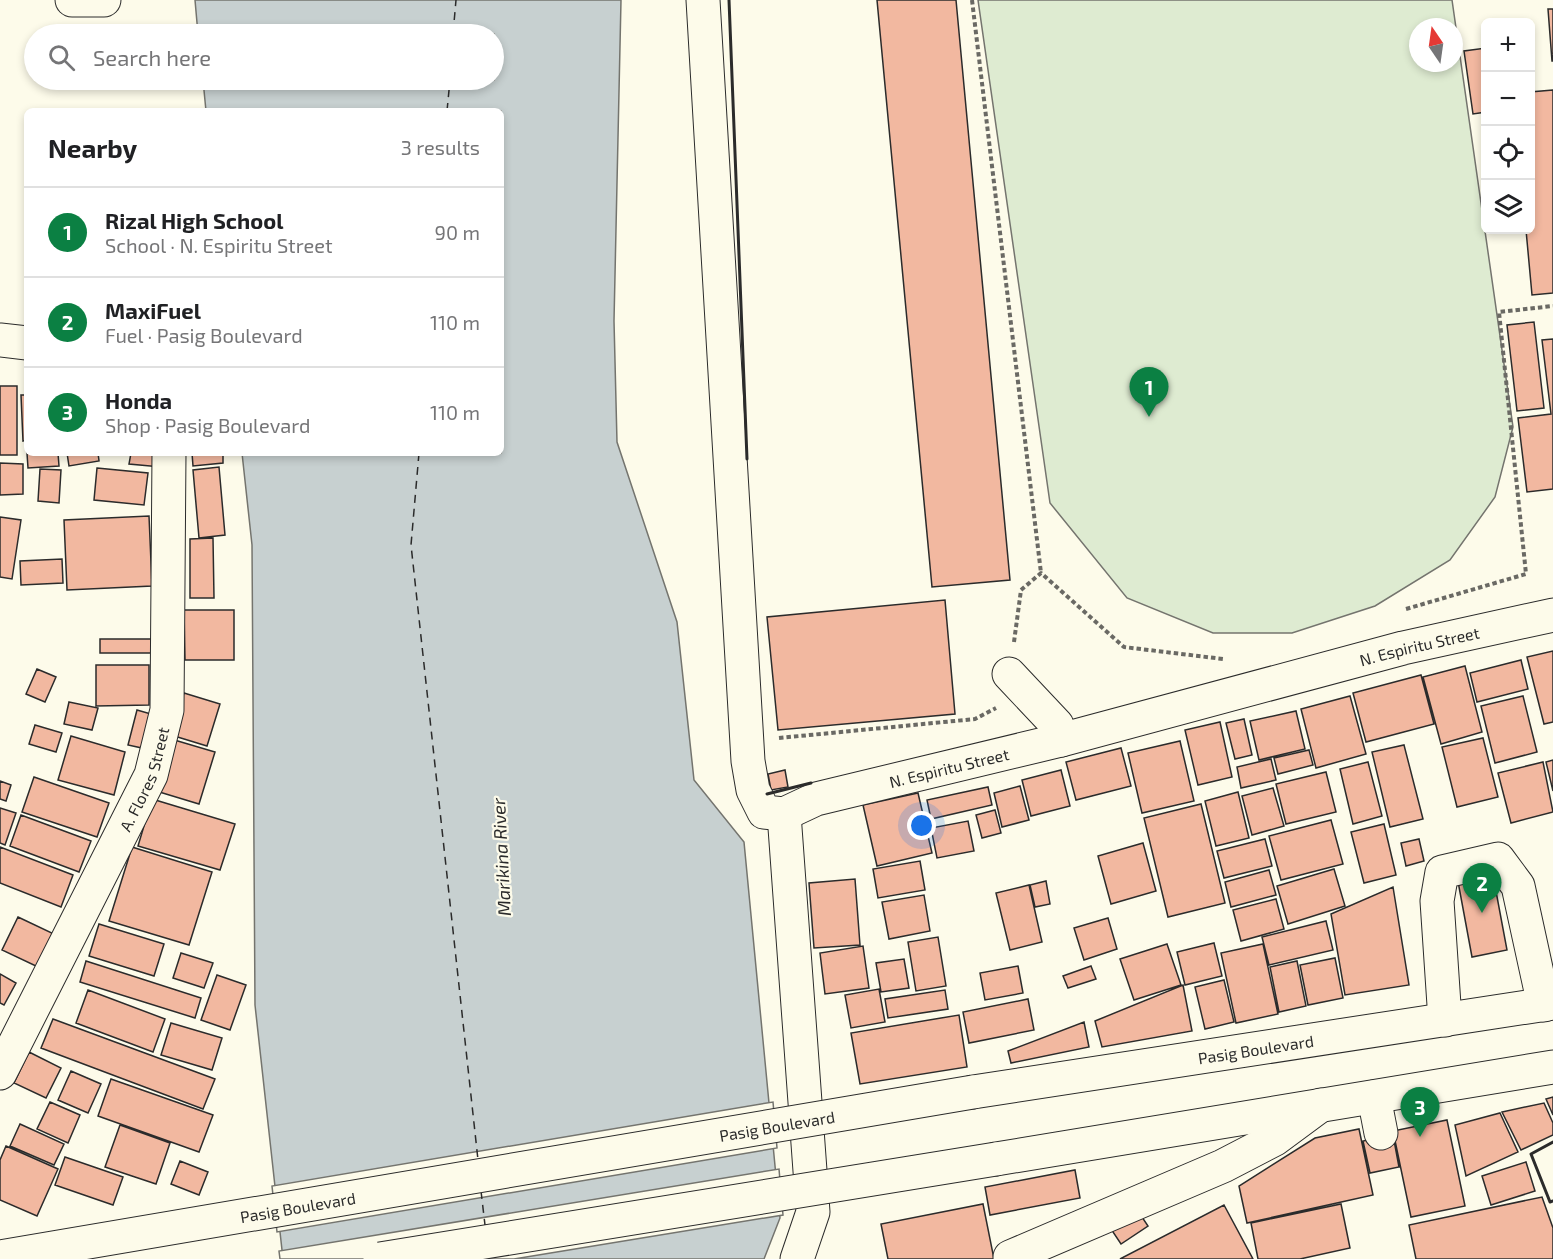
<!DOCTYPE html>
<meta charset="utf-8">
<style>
:root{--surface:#fff;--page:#f6f6f6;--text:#202124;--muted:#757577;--line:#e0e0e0;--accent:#0b8043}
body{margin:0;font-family:"Exo 2",sans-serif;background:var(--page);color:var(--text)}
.controls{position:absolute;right:18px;top:18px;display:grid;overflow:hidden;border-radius:9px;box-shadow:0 3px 9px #0003}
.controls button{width:54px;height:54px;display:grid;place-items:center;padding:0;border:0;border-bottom:2px solid var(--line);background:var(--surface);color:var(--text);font:30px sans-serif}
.compass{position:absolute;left:1409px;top:18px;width:54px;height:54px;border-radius:50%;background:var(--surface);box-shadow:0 3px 9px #0003;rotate:347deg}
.you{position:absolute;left:922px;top:826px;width:21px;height:21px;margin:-15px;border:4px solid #fff;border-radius:50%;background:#1a73e8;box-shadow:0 0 0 9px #1a73e833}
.badge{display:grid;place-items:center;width:39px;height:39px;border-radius:50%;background:var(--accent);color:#fff;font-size:20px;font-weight:700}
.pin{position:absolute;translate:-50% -50px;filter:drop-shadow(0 2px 3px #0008)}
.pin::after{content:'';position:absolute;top:32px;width:21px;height:18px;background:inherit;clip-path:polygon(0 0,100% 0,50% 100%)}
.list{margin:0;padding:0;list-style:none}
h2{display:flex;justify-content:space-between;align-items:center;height:78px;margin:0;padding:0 24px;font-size:26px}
h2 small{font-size:20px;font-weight:400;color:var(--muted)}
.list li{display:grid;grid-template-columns:39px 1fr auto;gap:18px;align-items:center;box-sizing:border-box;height:90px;padding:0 24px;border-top:2px solid var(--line)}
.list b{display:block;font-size:22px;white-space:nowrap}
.list p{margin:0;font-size:20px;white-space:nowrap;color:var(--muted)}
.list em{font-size:20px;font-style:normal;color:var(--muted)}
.icon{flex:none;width:33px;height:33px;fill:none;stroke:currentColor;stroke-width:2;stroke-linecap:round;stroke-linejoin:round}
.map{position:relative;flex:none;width:1553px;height:1259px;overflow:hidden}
.search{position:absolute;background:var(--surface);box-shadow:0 3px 9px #0003;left:24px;top:24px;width:480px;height:66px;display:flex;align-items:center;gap:15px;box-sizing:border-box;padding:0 21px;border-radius:33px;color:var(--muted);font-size:22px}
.panel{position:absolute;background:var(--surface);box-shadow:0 3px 9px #0003;left:24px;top:108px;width:480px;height:348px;border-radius:9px}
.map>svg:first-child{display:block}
</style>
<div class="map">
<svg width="1553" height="1259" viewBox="0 0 1553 1259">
<rect width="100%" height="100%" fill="#fdfbea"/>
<path fill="#deebd1" stroke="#74746e" stroke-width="1.5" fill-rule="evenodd" d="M 978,0 L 1452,0 L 1513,427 L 1495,497 L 1450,560 L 1375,606 L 1292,633 L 1213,633 L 1127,598 L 1050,503 ZM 1418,27 L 1454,27 L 1454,63 L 1418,63 Z"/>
<path fill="#c7d0d0" stroke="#74746e" stroke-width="1.5" d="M 195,0 L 621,0 L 614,321 L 617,442 L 677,622 L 694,780 L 744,842 L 780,1218 L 764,1259 L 283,1259 L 255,1005 L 252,545 L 242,453 L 501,453 L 501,111 L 206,111 L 203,80 L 494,80 L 494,34 L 198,34 Z"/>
<path fill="#fdfbea" stroke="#74746e" stroke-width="1.5" d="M 773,1102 L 777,1148 L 277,1232 L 272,1186 Z
M 779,1169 L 783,1215 L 514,1259 L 280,1259 L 279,1251 Z"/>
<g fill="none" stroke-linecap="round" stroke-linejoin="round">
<path stroke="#2b2b2b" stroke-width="1.5" stroke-dasharray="8 6" stroke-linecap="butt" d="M 453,34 L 456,0
M 447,111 L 450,80
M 419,453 L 411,545 L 478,1160
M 481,1191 L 485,1225"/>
</g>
<path fill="#f2b8a0" stroke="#2b2b2b" stroke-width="1.5" d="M 877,0 L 956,0 L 1010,580 L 932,587 Z
M 1548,9 L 1553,9 L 1553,61 L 1552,61 Z
M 1486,48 L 1486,112 L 1473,114 L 1464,51 Z
M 1553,90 L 1553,293 L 1532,295 L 1526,230 L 1530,230 L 1530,92 Z
M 1534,322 L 1544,408 L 1517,411 L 1507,325 Z
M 1553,339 L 1553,489 L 1527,492 L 1518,418 L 1551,414 L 1542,340 Z
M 0,386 L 17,386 L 17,455 L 0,455 Z
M 21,395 L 27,395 L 27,440 L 23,441 Z
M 27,453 L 58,453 L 59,466 L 28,468 Z
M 67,453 L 98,453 L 99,461 L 69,466 Z
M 131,453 L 162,453 L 161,467 L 129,464 Z
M 192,453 L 223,453 L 223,463 L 193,466 Z
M 0,463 L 23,464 L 23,494 L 0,495 Z
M 219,467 L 225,535 L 199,538 L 193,470 Z
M 97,468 L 148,473 L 144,505 L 94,500 Z
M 40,469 L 61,470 L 59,503 L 38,501 Z
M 149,516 L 152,586 L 67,590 L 64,520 Z
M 0,517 L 21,520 L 12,579 L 0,577 Z
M 213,538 L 214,598 L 190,598 L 190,539 Z
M 62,559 L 63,583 L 21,585 L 20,561 Z
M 945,600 L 955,714 L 778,730 L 767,617 Z
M 184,610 L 234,610 L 234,660 L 185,660 Z
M 100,639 L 151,639 L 151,653 L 100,653 Z
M 1553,651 L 1553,722 L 1544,724 L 1527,657 Z
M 1521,660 L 1528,689 L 1477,702 L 1470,673 Z
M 96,665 L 149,665 L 149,705 L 96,706 Z
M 1465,666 L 1482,732 L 1441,744 L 1423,677 Z
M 37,669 L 56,677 L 45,702 L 26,694 Z
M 1421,675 L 1434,724 L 1366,742 L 1353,693 Z
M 184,693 L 220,704 L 207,746 L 171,735 Z
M 1350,696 L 1366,754 L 1316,768 L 1301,709 Z
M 1523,696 L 1537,752 L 1495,763 L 1481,706 Z
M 69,702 L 98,708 L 92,730 L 64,724 Z
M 137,710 L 151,714 L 142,748 L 128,745 Z
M 1296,711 L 1305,749 L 1259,760 L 1250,721 Z
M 1244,719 L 1252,755 L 1235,759 L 1226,723 Z
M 1220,722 L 1232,777 L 1198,785 L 1185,730 Z
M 35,725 L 62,733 L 56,752 L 29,744 Z
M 71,736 L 125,752 L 114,795 L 58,780 Z
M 1483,738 L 1498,797 L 1457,807 L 1442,747 Z
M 171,739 L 215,752 L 199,804 L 156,791 Z
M 1180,741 L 1194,801 L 1142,813 L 1128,753 Z
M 1404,745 L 1423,819 L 1390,827 L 1372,752 Z
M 1121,748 L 1131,786 L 1076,800 L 1066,762 Z
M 1309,750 L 1313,765 L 1278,774 L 1274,758 Z
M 1271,759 L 1276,780 L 1241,788 L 1237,767 Z
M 1553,760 L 1553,791 L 1546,762 Z
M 1368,762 L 1382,816 L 1353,824 L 1340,769 Z
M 1543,762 L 1553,812 L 1511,823 L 1498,773 Z
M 785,770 L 788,787 L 771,790 L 768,774 Z
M 1061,770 L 1070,806 L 1031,816 L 1022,780 Z
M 1326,772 L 1336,812 L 1286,824 L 1276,784 Z
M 34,777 L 109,803 L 97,837 L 22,812 Z
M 0,781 L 11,785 L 6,801 L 0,799 Z
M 1020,786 L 1029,820 L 1002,827 L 994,793 Z
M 988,787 L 992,805 L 931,819 L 927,800 Z
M 1273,788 L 1284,826 L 1252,835 L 1242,796 Z
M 1238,792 L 1249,838 L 1216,846 L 1205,801 Z
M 918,793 L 932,853 L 877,866 L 863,805 Z
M 152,799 L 235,824 L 220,870 L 138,846 Z
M 1201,804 L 1225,903 L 1168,917 L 1144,818 Z
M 0,808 L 16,813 L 5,845 L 0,843 Z
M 995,810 L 1001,833 L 982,838 L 976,815 Z
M 21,815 L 91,841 L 79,872 L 10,846 Z
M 1331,820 L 1343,864 L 1281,880 L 1269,836 Z
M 968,821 L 974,851 L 937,858 L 931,828 Z
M 1384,824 L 1396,875 L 1364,883 L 1351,832 Z
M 1265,839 L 1272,866 L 1224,878 L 1217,851 Z
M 1419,839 L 1424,861 L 1406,866 L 1401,843 Z
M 1143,843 L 1156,891 L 1111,904 L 1098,856 Z
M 0,847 L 73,875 L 61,907 L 0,883 Z
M 132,847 L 212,872 L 189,945 L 109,921 Z
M 920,861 L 925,890 L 878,898 L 873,869 Z
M 1334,869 L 1345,906 L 1288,924 L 1277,886 Z
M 1269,870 L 1276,895 L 1231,907 L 1225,882 Z
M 1492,870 L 1507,950 L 1472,957 L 1457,876 Z
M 855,879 L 860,945 L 814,948 L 809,883 Z
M 1046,881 L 1050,904 L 1035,907 L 1030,885 Z
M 1029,885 L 1042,942 L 1010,950 L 996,893 Z
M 1393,887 L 1409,985 L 1345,995 L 1331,914 Z
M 924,895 L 930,931 L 889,939 L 882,902 Z
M 1276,899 L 1284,929 L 1241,941 L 1233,910 Z
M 18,917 L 54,934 L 38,967 L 2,950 Z
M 1108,918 L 1117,949 L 1084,960 L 1074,928 Z
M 1326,921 L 1333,950 L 1269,965 L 1262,937 Z
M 99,924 L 164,944 L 154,976 L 89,956 Z
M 938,937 L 946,986 L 916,991 L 908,942 Z
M 1214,943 L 1222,976 L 1185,985 L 1177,952 Z
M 1167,944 L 1181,985 L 1134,1000 L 1120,959 Z
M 1263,944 L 1278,1014 L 1236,1023 L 1221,953 Z
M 863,946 L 869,988 L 825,994 L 820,953 Z
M 181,953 L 213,963 L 204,988 L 173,978 Z
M 1335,958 L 1343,998 L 1308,1005 L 1300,965 Z
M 904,959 L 909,988 L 881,992 L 876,963 Z
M 86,961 L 201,998 L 195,1018 L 80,982 Z
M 1297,961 L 1306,1006 L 1279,1012 L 1270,967 Z
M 1018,966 L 1023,993 L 985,1000 L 980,973 Z
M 1091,966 L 1096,979 L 1068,988 L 1063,976 Z
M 0,974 L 16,983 L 4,1005 L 0,1003 Z
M 217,975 L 246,985 L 230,1030 L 201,1020 Z
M 1224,980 L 1234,1022 L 1205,1029 L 1195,987 Z
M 1183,985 L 1192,1031 L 1102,1047 L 1095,1021 Z
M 879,989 L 885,1022 L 851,1028 L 845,995 Z
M 88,990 L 165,1019 L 153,1052 L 76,1023 Z
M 945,990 L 948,1009 L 888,1018 L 885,999 Z
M 1028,999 L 1034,1030 L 969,1043 L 963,1012 Z
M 959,1015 L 967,1067 L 860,1084 L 851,1033 Z
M 53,1019 L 215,1079 L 203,1109 L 41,1048 Z
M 1084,1022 L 1089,1047 L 1011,1063 L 1008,1051 Z
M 171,1023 L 222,1038 L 212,1070 L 161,1055 Z
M 29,1052 L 61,1068 L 46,1098 L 14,1083 Z
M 71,1071 L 101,1084 L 88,1113 L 58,1100 Z
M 111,1079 L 213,1115 L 199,1152 L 98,1116 Z
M 1553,1097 L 1553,1115 L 1546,1099 Z
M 50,1102 L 80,1115 L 68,1143 L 37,1129 Z
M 1544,1103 L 1553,1123 L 1553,1135 L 1521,1150 L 1502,1112 Z
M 1500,1113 L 1518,1152 L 1466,1176 L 1455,1125 Z
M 1447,1120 L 1465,1206 L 1411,1217 L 1393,1131 Z
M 20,1124 L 64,1144 L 54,1165 L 10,1146 Z
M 120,1125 L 170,1143 L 156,1184 L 105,1167 Z
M 1359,1129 L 1373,1195 L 1247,1223 L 1239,1186 L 1315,1138 Z
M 1393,1135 L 1399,1167 L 1370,1173 L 1363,1141 Z
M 6,1146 L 58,1169 L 37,1216 L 0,1200 L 0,1160 Z
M 65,1157 L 123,1177 L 113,1205 L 55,1185 Z
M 180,1161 L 208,1172 L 199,1195 L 171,1184 Z
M 1526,1162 L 1535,1191 L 1491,1205 L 1482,1176 Z
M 1075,1170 L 1080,1198 L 990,1215 L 985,1187 Z
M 1542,1197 L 1553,1228 L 1553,1259 L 1416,1259 L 1409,1225 Z
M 983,1204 L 994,1259 L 888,1259 L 881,1224 Z
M 1341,1204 L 1350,1248 L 1300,1259 L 1258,1259 L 1251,1223 Z
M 1224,1205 L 1253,1259 L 1120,1259 Z
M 1136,1208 L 1148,1226 L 1121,1244 L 1109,1226 Z"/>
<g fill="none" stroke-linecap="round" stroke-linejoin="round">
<defs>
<g id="minor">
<path d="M 72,0 L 104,0"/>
<path d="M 703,0 L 748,761 L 753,790 L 764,812 L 784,814"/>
<path d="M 0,340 L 27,343"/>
<path d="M 1009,674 L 1057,725 L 1061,740"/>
<path id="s1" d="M 784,814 L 816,799 L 1061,740 L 1403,648 L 1553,615"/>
<path d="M 784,814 L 813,1212 L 797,1259"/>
<path d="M 1445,1020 L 1437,901 L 1442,872 L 1498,859 L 1518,886 L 1544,1005"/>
<path id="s2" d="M 0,1073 L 151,775 L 167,710 L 169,453"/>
<path d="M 1374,1097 L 1381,1133"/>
<path d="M 1010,1257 L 1223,1166 L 1275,1139 L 1321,1105"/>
</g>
<g id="major">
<path id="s3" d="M 973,1092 L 1553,1003"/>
<path d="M 996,1159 L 1553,1067"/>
</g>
</defs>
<use href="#minor" stroke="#2b2b2b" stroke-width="35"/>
<use href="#major" stroke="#2b2b2b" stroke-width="35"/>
<path stroke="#6a6964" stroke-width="4" stroke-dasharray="4.5 3" stroke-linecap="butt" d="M 972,0 L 1041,573
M 1406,609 L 1526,574 L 1499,312 L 1553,306
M 1014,642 L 1021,590 L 1041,573 L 1124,647 L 1223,659
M 779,738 L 975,719 L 996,708"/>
<use href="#minor" stroke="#fdfbea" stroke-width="33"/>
<use href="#major" stroke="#fdfbea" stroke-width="33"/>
<defs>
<g id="major-bridge">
<path id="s4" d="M 0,1257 L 973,1092"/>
<path d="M 380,1259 L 996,1159"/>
</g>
</defs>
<use href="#major-bridge" stroke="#2b2b2b" stroke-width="35" stroke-linecap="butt"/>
<use href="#major-bridge" stroke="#fdfbea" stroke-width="33"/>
<path stroke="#2b2b2b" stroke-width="3" d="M 729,0 L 747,459
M 767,794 L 811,783
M 1553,1142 L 1531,1154 L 1550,1202 L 1553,1201"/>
</g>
<g text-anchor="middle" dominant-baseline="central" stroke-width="4.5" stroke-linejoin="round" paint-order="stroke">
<g font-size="16" fill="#2b2b2b" stroke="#fdfbea">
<text stroke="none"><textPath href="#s1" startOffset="658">N. Espiritu Street</textPath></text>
<text stroke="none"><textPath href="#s1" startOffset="172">N. Espiritu Street</textPath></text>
<text stroke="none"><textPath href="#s2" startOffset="328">A. Flores Street</textPath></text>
<text stroke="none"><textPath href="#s3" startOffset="286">Pasig Boulevard</textPath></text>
<text stroke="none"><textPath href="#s4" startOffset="788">Pasig Boulevard</textPath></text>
<text stroke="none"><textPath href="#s4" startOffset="302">Pasig Boulevard</textPath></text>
</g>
<g font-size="18" font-style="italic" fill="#2b2b2b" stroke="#fdfbea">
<text transform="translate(501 857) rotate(-93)">Marikina River</text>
</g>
</g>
</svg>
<div class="controls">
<button>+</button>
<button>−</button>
<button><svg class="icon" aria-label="locate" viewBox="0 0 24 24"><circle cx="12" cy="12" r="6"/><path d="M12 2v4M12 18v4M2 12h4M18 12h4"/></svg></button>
<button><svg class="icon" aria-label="layers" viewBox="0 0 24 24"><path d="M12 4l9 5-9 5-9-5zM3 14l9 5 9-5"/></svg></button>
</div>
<svg class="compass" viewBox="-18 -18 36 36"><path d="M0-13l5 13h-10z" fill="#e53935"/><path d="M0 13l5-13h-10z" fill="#757577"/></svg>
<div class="you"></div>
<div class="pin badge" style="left:1149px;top:417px">1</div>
<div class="pin badge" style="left:1482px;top:913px">2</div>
<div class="pin badge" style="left:1420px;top:1137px">3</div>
<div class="search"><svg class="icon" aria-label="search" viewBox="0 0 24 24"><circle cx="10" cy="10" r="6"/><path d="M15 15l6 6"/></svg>Search here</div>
<section class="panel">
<h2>Nearby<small>3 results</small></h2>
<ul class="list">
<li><span class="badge">1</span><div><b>Rizal High School</b><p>School · N. Espiritu Street</p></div><em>90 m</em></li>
<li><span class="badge">2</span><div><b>MaxiFuel</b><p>Fuel · Pasig Boulevard</p></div><em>110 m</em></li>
<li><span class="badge">3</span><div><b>Honda</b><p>Shop · Pasig Boulevard</p></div><em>110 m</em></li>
</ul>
</section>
</div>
